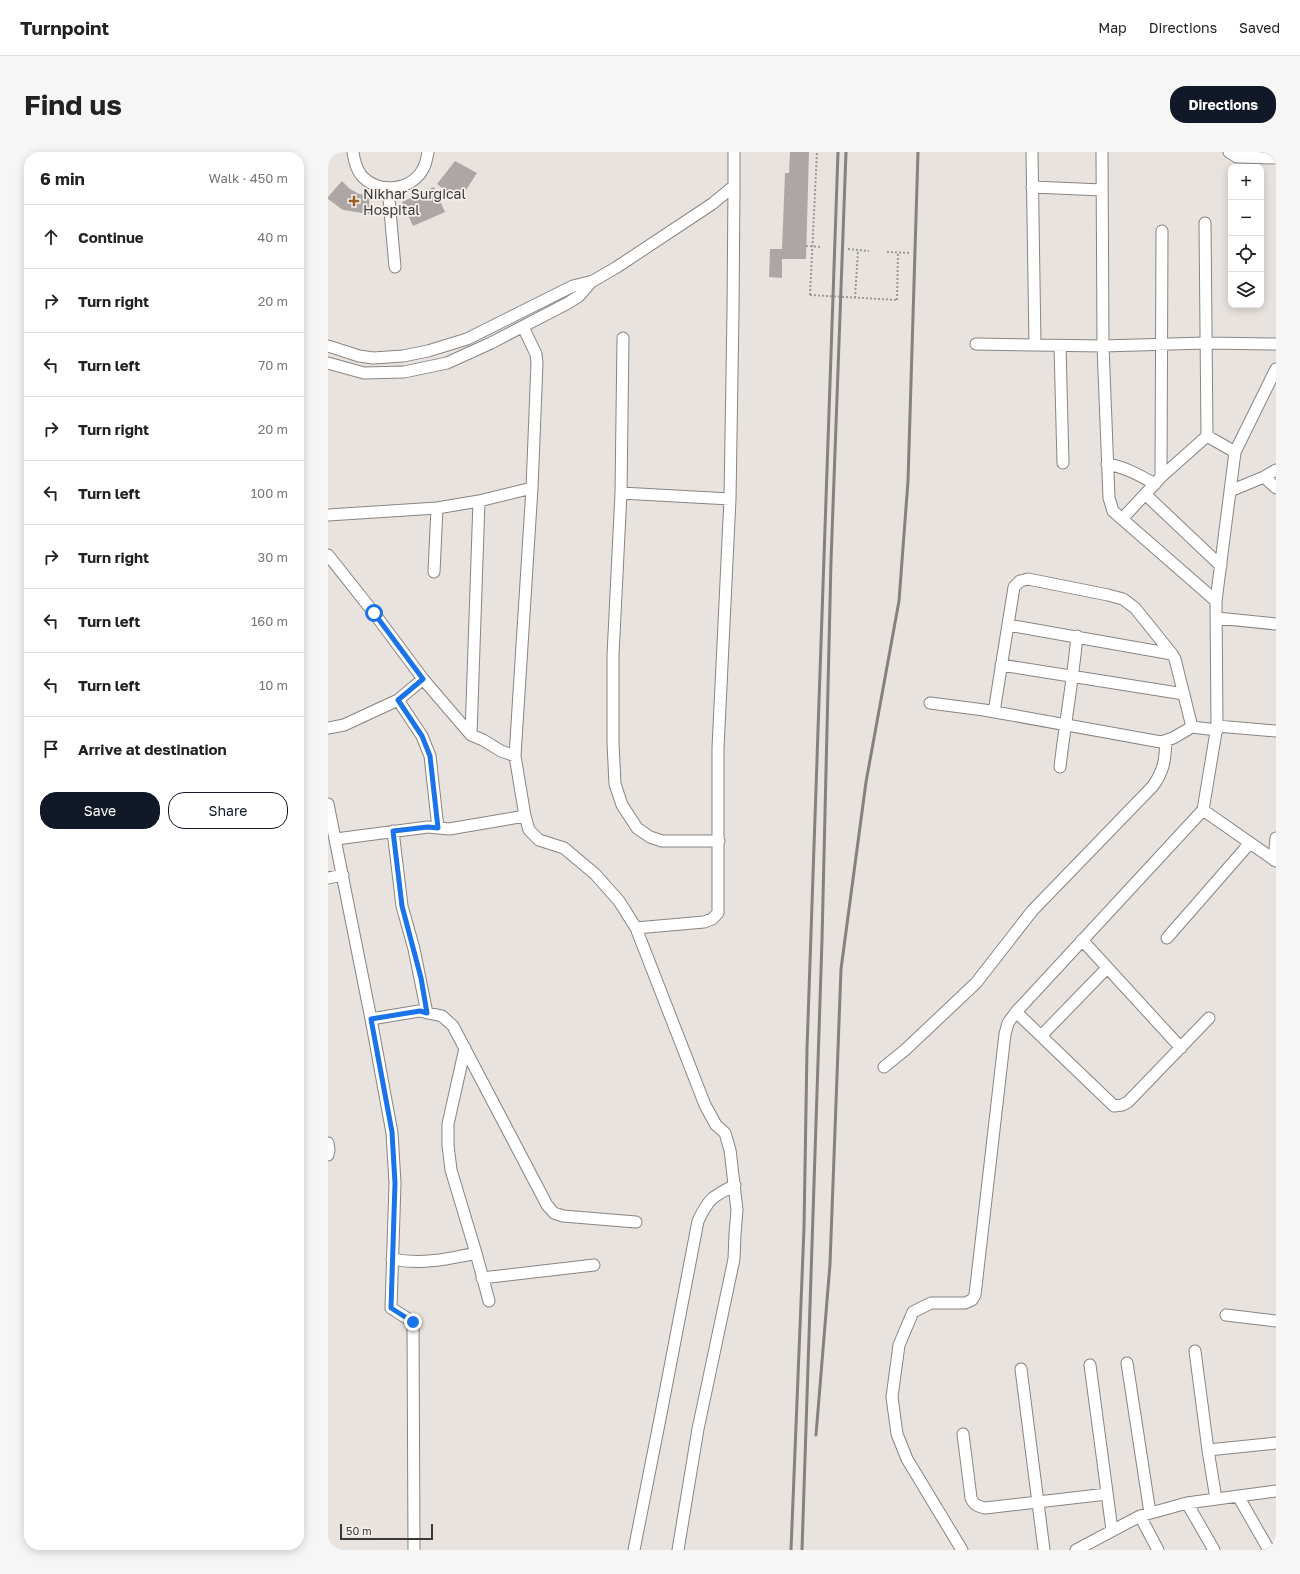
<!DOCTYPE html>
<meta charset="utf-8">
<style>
:root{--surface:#fff;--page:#f6f6f6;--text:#222;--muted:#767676;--line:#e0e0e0;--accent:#111827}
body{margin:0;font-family:"Golos Text",sans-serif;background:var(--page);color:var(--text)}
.controls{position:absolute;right:12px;top:12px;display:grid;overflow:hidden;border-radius:8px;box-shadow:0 2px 10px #0003}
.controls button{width:36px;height:36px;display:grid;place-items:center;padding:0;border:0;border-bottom:1px solid var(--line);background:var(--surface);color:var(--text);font:20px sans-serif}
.scale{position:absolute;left:12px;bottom:10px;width:93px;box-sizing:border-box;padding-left:4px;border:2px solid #3b3937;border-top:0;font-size:11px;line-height:14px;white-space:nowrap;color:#3b3937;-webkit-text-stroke:3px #f5f0ec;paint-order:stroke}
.stop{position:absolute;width:12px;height:12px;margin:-9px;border:3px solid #1a73e8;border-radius:50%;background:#fff}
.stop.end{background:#1a73e8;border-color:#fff;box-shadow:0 1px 4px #0008}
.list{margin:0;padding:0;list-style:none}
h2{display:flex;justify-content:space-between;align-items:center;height:52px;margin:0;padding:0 16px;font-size:17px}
h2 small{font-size:13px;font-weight:400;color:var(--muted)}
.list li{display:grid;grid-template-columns:26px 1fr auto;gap:12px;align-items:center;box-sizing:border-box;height:64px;padding:0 16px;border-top:1px solid var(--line)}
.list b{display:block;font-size:15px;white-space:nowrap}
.list em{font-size:13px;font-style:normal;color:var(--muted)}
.actions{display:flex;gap:8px;padding:12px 16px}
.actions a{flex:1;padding:9px 0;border:1px solid var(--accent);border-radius:16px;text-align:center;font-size:14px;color:var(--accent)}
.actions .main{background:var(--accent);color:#fff}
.icon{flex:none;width:22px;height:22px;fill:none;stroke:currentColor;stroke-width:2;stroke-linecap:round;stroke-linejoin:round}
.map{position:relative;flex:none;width:948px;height:1398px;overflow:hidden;border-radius:16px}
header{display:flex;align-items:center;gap:24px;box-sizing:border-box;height:56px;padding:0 20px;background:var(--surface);border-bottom:1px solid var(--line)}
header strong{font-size:19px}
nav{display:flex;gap:22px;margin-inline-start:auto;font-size:14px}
.intro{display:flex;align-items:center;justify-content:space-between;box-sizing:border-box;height:96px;padding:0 24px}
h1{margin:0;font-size:28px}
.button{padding:10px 18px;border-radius:16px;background:var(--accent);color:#fff;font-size:14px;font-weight:700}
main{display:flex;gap:24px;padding:0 24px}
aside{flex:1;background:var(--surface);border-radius:16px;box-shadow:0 2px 10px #0003}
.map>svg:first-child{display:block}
</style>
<header>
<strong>Turnpoint</strong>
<nav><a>Map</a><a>Directions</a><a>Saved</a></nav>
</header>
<div class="intro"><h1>Find us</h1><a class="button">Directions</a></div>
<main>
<aside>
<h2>6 min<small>Walk · 450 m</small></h2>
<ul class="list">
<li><svg class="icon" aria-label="ahead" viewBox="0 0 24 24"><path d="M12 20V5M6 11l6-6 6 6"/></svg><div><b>Continue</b></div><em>40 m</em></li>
<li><svg class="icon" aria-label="right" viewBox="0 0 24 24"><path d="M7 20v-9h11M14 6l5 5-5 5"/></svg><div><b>Turn right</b></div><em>20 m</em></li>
<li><svg class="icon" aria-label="left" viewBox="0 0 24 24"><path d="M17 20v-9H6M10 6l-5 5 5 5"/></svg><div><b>Turn left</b></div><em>70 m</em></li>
<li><svg class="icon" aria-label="right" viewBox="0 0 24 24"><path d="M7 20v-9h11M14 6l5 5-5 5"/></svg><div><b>Turn right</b></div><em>20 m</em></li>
<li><svg class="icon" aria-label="left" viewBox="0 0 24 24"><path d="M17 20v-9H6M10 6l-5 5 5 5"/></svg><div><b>Turn left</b></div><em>100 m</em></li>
<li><svg class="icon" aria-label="right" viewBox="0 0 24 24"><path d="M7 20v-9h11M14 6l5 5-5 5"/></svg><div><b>Turn right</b></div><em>30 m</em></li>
<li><svg class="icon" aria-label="left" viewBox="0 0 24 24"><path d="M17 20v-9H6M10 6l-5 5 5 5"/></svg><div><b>Turn left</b></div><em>160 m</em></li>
<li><svg class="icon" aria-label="left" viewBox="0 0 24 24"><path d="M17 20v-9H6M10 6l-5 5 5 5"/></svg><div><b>Turn left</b></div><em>10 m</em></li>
<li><svg class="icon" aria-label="arrive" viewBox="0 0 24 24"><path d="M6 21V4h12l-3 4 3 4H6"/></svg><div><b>Arrive at destination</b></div></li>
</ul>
<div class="actions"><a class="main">Save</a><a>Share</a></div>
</aside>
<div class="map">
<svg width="948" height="1398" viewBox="0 0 948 1398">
<rect width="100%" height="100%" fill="#e8e3df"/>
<path fill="#aca7a4" d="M 462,0 L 481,0 L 478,107 L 454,107 L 454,126 L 441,125 L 442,97 L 454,97 L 457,21 L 461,21 Z
M 127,9 L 149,21 L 131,49 L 109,32 Z
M 14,29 L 22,37 L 31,42 L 41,43 L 42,62 L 15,58 L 0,47 L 0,45 Z
M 106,35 L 117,60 L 85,74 L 74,50 Z"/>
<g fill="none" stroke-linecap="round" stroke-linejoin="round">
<defs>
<path id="street" d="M 25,0 C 26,8 28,16 33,23 C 50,43 85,39 96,15 C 98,11 99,5 100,0
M 704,0 L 707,193 L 775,194 L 781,346 L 785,359 L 888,449
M 774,0 L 775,194 L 878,191 L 948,192
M 901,0 L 909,5 L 948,6
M 704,35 L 774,38
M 60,36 L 67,115
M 877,71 L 879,284
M 295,186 L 293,341 L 285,503 L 285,591 L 287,632 L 294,653 L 309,676 L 322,685 L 334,689 L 391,689
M 648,192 L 707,193
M 0,194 L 31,204 L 45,206 L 75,204 L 100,199 L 139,187 L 245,134 L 265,129 L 289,115 L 384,52 L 406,34 L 406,0
M 732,194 L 735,311
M 0,211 L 36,221 L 76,220 L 119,211 L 163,191 L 240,151 L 251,144 L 264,129
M 948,217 L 907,300 L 888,449 L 889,574 L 875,658 L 948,709
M 779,312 C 797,315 811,323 827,332
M 833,325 L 834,79
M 936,325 L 948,336
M 902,339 L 936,325 L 948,318
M 293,341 L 402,347
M 817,342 L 893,414
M 0,363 L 109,356 L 151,349 L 204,336
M 794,367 L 833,325 L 879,284 L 907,300
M 0,403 L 46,461 L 95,527 L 143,583 L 155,588 L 173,599 L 187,604 L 204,336 L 209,211 L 208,202 L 195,175
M 106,420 L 109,356
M 889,466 L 948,472
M 680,473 L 844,502 L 847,507 L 864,575
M 673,513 L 856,542
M 70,548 L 94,584 L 102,604 L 110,676
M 602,551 L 656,558 L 833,590 L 845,586 L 864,575 L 889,578
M 666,560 L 686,435 L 692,429 L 700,427 L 780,443 L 795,447 L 807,456 L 844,502
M 889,574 L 948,579
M 0,576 L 16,573 L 70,548 L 95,527
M 143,583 L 151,349
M 187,604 L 197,664 L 201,678 L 211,688 L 236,696 L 267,722 L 291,749 L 308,776 L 377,953 L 388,973 L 397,981 L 402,998 L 409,1058 L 407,1082 L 406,1107 L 370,1277 L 350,1398
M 732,615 C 737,571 745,528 749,484
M 0,652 L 43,867 L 64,981 L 67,1031 L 63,1156 L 85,1170 L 86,1398
M 65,679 L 74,754 L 86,797 L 99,861
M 8,687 L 100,675 L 121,677 L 197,664
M 946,708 L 948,686
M 0,726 L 15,723
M 308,776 L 376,770 L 384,767 L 390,761 L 390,596 L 402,347 L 405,159 L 406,34
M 839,786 L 922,691
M 754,788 L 853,896
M 688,860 L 786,954 L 794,953 L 800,950 L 881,866
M 43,867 L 91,859 L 114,864 L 125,874 L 219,1053 L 226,1061 L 235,1064 L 308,1070
M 713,884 L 779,816
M 137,896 L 120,972 L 120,993 L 123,1018 L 148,1101 L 161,1149
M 556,915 L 577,898 L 648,831 L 704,759 L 825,634 C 836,618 837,609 838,589
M 0,991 L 1,998 L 0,1003
M 64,1107 C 93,1113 120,1107 148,1101
M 154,1126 L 266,1113
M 898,1163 L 948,1169
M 867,1199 L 880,1298 L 888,1347
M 799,1211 L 822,1361
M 762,1213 L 784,1378
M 693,1217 L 716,1398
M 635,1282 L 643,1346 C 646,1353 649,1354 657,1356 L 779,1342
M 880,1298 L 948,1291
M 910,1344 L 941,1398
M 859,1351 L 886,1398
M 812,1364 L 830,1398
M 306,1398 L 332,1267 L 370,1069 C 381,1046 384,1045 407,1033
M 634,1398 L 579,1307 L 569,1282 L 564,1245 L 571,1193 L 585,1160 L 603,1151 L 637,1151 L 644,1148 L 647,1143 L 677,882 L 680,871 L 688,860 L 875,658
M 748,1398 L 812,1364 L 859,1351 L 948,1339"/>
</defs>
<use href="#street" stroke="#898480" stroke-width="13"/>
<path stroke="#9b9794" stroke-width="2" stroke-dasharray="2 2" stroke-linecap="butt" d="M 478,94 L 494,95
M 520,97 L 541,99
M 559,100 L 582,101
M 482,143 L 489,0
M 527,146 L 530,98
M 569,148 L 570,101"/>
<use href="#street" stroke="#fff" stroke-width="11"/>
<path stroke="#85817e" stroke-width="3" d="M 488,1283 L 502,1112 L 513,817 L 538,630 L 571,449 L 580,329 L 590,0
M 463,1398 L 476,1076 L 479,897 L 510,0
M 474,1398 L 494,788 L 503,409 L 518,0"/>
<path stroke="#9b9794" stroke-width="2" stroke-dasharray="2 2" stroke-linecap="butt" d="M 482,143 L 569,148"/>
</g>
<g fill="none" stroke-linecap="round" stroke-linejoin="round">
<path stroke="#1a73e8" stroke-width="5" d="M 46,461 L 95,527 L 70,548 L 94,584 L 102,604 L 110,676 L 100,675 L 65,679 L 74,754 L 93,826 L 99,861 L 92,859 L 43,867 L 64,980 L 67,1031 L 63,1156 L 85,1170"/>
</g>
<path fill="#9a5d21" stroke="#f5f0ec" stroke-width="1.5" d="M24 43h4v4h4v4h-4v4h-4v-4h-4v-4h4z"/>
<g text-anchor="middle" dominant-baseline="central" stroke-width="3.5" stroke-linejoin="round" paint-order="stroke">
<g font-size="14" fill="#3b3937" stroke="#f5f0ec" text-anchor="start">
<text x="35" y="41">Nikhar Surgical<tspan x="35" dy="16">Hospital</tspan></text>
</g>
</g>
</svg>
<div class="controls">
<button>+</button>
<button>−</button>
<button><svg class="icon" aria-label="locate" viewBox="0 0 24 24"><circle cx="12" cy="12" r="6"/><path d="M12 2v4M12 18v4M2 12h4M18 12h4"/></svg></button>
<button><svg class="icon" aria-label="layers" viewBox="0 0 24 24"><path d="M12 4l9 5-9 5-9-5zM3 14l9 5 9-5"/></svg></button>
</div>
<div class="scale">50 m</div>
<div class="stop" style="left:46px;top:461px"></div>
<div class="stop end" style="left:85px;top:1170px"></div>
</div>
</main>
